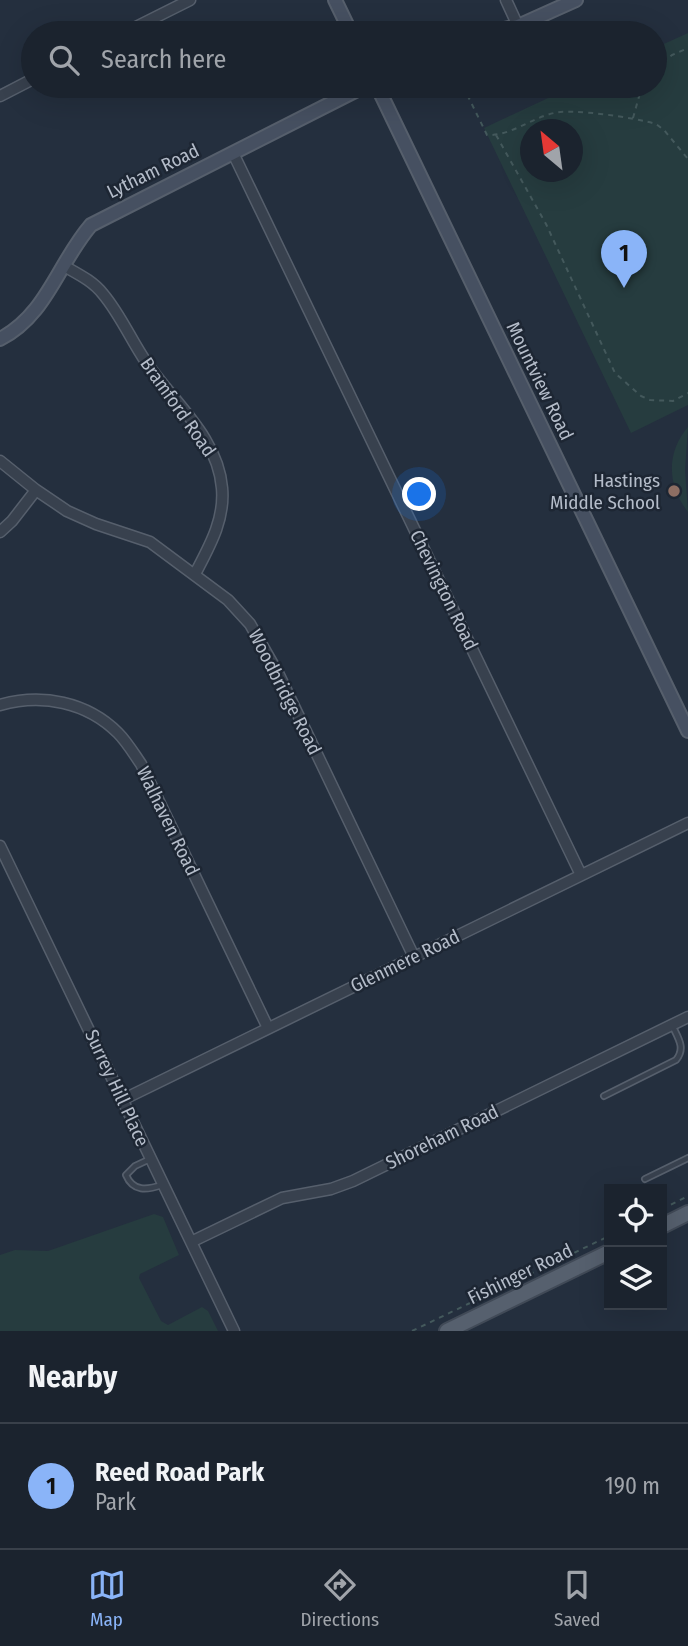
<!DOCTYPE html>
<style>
:root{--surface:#1b232e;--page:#242b36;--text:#f1f3f6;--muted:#a0a4aa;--line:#39404a;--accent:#8ab4f8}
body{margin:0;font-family:"Fira Sans Condensed",sans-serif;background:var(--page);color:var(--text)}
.controls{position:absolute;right:21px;bottom:21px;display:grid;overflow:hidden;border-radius:0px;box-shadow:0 7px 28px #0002}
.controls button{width:63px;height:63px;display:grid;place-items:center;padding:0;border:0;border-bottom:2px solid var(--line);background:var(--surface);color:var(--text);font:35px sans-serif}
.compass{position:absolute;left:520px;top:119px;width:63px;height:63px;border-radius:50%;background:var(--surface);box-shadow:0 7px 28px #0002;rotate:331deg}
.you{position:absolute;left:420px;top:495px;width:24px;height:24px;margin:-18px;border:5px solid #fff;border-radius:50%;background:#1a73e8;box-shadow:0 0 0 10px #1a73e833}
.badge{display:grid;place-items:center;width:46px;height:46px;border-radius:50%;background:var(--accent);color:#111;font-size:23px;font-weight:700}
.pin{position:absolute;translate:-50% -58px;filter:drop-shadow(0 2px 4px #0008)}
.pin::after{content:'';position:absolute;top:37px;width:24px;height:21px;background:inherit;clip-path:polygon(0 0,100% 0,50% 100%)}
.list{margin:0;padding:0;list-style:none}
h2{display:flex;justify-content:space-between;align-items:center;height:91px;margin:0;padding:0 28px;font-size:30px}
h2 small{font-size:23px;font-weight:400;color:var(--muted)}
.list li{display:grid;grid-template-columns:46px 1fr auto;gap:21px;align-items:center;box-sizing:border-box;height:126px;padding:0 28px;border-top:2px solid var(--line)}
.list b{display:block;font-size:26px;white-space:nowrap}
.list p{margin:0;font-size:23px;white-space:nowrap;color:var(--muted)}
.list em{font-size:23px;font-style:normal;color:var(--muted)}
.icon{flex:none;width:38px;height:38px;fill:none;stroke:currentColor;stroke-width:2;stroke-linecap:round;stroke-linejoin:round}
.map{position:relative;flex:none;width:688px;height:1331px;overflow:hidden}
.search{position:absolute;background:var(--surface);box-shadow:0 7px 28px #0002;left:21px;right:21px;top:21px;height:77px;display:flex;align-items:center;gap:18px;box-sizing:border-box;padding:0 24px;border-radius:38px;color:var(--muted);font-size:26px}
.sheet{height:217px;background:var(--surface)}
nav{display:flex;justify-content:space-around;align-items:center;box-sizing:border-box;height:98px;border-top:2px solid var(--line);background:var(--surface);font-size:19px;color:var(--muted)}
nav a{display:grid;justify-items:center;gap:4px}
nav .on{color:var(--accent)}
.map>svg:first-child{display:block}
</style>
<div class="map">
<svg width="688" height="1331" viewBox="0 0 688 1331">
<rect width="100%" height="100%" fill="#242f3e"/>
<path fill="#263c3f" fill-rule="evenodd" d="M 688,33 L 688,405 L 631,433 L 484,128 L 574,86 L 655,86 L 655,48 ZM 530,130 L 572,130 L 572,172 L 530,172 Z
M 688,427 L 685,470 L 688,512 C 667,486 666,452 688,427 Z
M 154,1214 L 163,1217 L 179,1255 L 140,1274 L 139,1278 L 161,1321 L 168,1325 L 202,1307 L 208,1311 L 218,1331 L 0,1331 L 0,1255 L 15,1250 L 48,1251 Z"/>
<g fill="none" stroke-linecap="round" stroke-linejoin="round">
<defs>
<path id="lane" d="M 604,1096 L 676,1060 C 686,1048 678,1038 672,1025
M 150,1159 L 135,1166 L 126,1175 C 133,1192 147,1190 162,1185
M 645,1179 L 688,1158"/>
<path id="street" d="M 506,0 L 518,26
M 124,33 L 190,0
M 0,96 L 33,79
M 233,153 L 581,875
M 64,266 C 78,274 93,281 103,294 C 120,314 131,340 146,362 C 173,402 218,437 222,488 C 225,520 209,547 195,574
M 0,461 L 36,490 L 67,511 L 96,524 L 150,542 L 228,600 L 250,624 L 279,675 L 414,957
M 0,532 L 12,521 L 36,490
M 0,705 C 42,693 87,702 118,733 C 127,742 134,754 141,764 L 268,1028
M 0,846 L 234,1331
M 122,1100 L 688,823
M 191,1242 L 282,1198 L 331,1189 L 353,1181 L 688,1017"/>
<path id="secondary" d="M 335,0 L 351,33
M 487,33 L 518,26 L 576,0
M 377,86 L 688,731
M 0,339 C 47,315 58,263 91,225 L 365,86"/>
<path id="primary" d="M 662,1226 L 688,1213
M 447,1331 L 609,1252"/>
</defs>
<use href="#lane" stroke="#565f6c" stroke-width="8"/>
<use href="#street" stroke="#565f6c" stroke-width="13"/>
<use href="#secondary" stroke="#565f6c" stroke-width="16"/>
<use href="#primary" stroke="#414a57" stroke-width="18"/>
<path stroke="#44595c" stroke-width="2" stroke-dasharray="5 5" stroke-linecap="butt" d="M 655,69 L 672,55 L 688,48
M 463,86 L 487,135 C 511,136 531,118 554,113 C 571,108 637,118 656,124 L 664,130 L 688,159
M 633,118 L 642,86
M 496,135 L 546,224 L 615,373 L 641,396 L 650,400 L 673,401 L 688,393
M 662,1209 L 688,1196
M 412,1331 L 609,1236"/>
<use href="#lane" stroke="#38414e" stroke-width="4.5"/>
<use href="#street" stroke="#38414e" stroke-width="10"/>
<use href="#secondary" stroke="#465061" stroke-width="12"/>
<use href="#primary" stroke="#56606e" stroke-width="14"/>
</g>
<circle fill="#8d6e63" stroke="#1d2633" stroke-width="2.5" cx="674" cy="491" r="7"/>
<g text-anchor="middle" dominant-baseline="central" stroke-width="5" stroke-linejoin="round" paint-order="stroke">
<g font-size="19" fill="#b4bcc9" stroke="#1d2633">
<text transform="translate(153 171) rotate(-26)">Lytham Road</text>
<text transform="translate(540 381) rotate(64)">Mountview Road</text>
<text transform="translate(178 407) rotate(55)">Bramford Road</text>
<text transform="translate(444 590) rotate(64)">Chevington Road</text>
<text transform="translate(285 692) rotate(63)">Woodbridge Road</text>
<text transform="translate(168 821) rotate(64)">Walhaven Road</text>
<text transform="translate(405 961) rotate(-26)">Glenmere Road</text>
<text transform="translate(117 1088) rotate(65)">Surrey Hill Place</text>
<text transform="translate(442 1137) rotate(-26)">Shoreham Road</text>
<text transform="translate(520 1274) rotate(-26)">Fishinger Road</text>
</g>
<g font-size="19" fill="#b4bcc9" stroke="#1d2633" text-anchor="end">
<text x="660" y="480">Hastings<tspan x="660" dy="22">Middle School</tspan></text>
</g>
</g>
</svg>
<div class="controls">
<button><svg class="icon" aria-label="locate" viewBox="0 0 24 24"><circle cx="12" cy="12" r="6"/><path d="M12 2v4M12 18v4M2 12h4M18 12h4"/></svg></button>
<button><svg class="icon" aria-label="layers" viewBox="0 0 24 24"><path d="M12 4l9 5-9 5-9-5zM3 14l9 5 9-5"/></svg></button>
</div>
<svg class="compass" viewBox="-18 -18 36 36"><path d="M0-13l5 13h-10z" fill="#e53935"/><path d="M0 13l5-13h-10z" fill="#a0a4aa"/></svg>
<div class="you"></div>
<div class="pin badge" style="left:624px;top:288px">1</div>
<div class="search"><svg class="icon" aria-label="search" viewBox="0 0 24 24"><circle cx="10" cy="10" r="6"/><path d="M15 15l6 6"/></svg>Search here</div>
</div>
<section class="sheet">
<h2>Nearby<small></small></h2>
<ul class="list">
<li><span class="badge">1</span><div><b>Reed Road Park</b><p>Park</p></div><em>190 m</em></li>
</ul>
</section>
<nav>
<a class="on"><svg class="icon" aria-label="map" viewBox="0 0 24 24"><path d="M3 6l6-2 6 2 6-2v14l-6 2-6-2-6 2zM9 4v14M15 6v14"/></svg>Map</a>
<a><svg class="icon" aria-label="directions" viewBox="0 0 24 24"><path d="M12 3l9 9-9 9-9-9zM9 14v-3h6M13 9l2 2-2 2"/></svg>Directions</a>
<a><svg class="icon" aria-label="saved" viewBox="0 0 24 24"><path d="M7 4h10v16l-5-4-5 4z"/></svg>Saved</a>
</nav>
